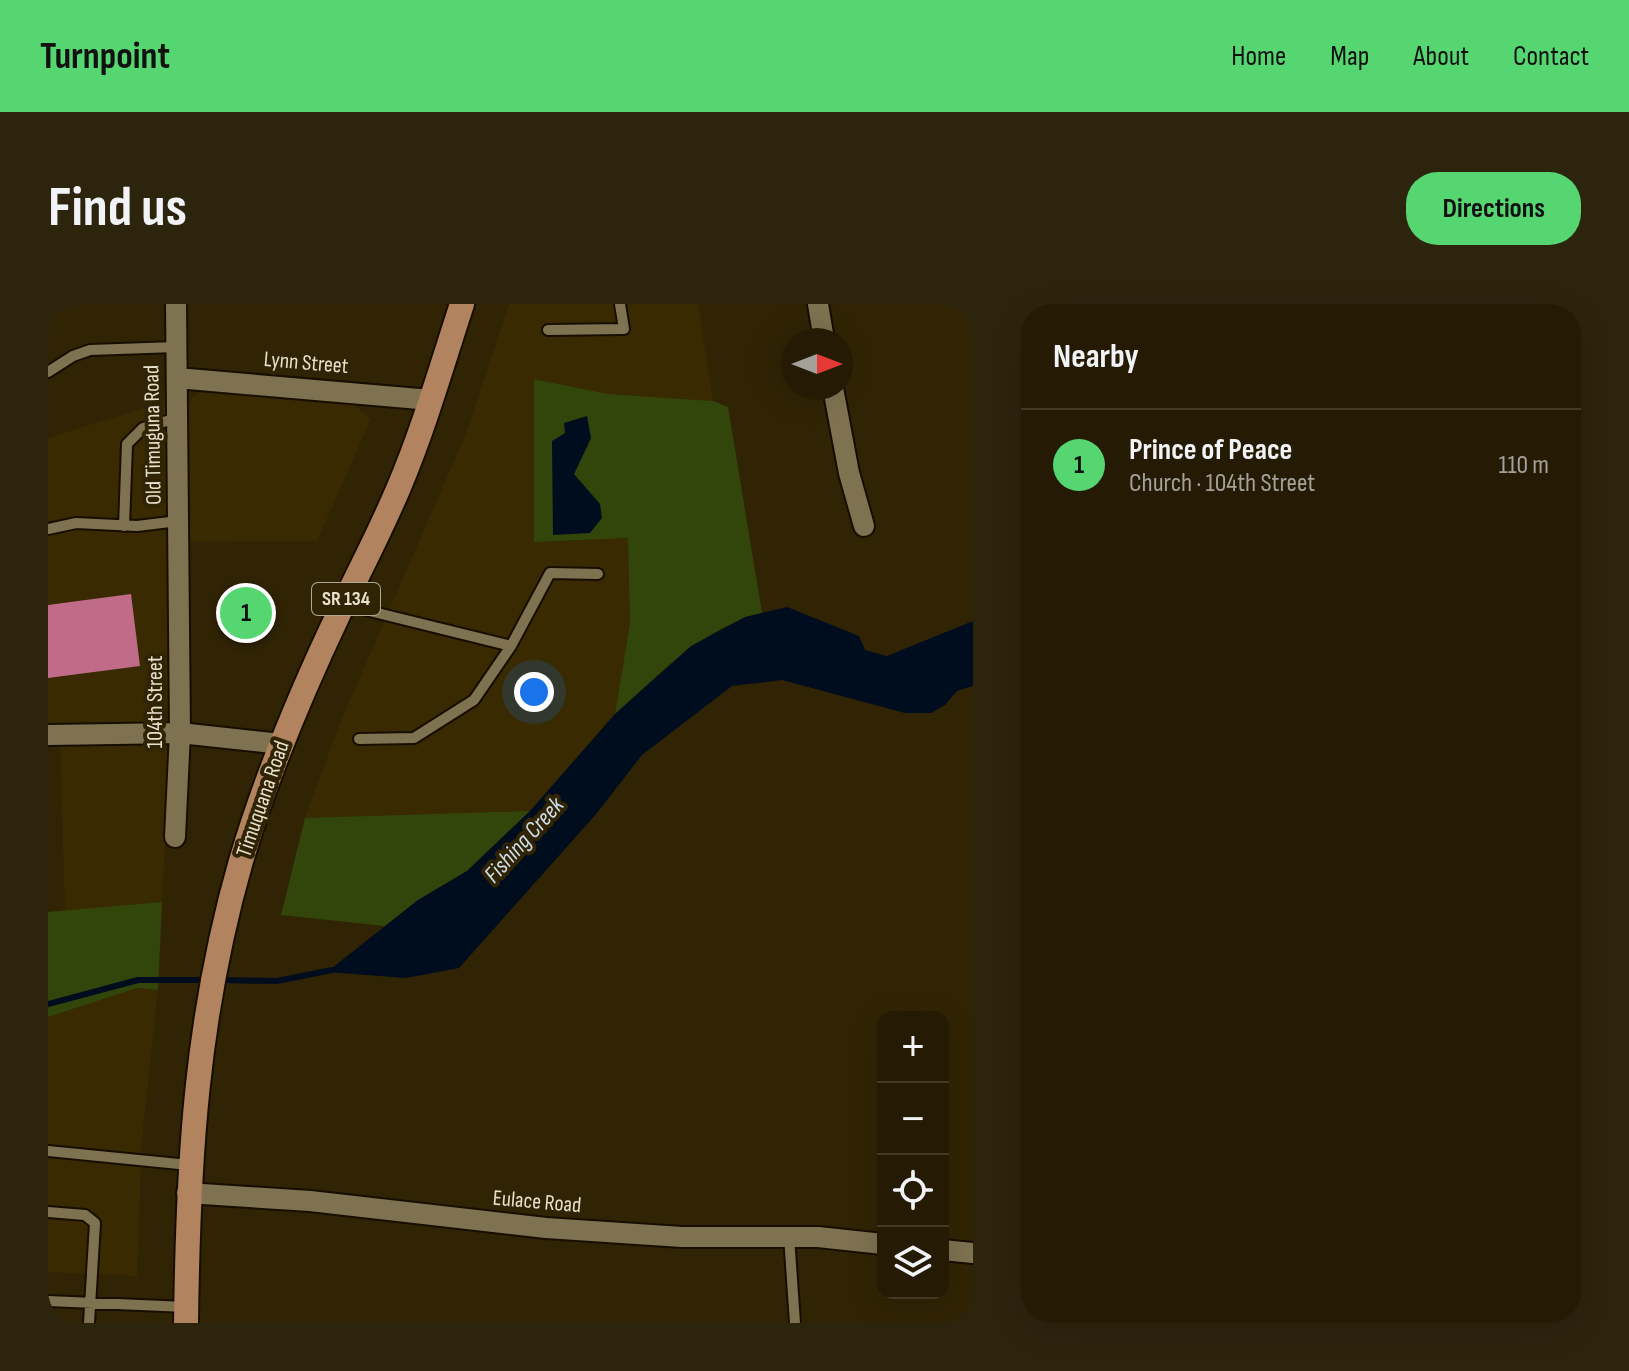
<!DOCTYPE html>
<meta charset="utf-8">
<style>
:root{--surface:#251b04;--page:#2d240e;--text:#f1f3f6;--muted:#a3a19a;--line:#423926;--accent:#56d671}
body{margin:0;font-family:"Sofia Sans Condensed",sans-serif;background:var(--page);color:var(--text)}
.controls{position:absolute;right:24px;bottom:24px;display:grid;overflow:hidden;border-radius:16px;box-shadow:0 8px 32px #0002}
.controls button{width:72px;height:72px;display:grid;place-items:center;padding:0;border:0;border-bottom:2px solid var(--line);background:var(--surface);color:var(--text);font:40px sans-serif}
.compass{position:absolute;left:733px;top:24px;width:72px;height:72px;border-radius:50%;background:var(--surface);box-shadow:0 8px 32px #0002;rotate:90deg}
.you{position:absolute;left:486px;top:388px;width:28px;height:28px;margin:-20px;border:6px solid #fff;border-radius:50%;background:#1a73e8;box-shadow:0 0 0 12px #1a73e833}
.badge{display:grid;place-items:center;width:52px;height:52px;border-radius:50%;background:var(--accent);color:#111;font-size:26px;font-weight:700}
.pin{position:absolute;translate:-50% -50%;border:4px solid #fff;box-shadow:0 2px 8px #0006}
.list{margin:0;padding:0;list-style:none}
h2{display:flex;justify-content:space-between;align-items:center;height:104px;margin:0;padding:0 32px;font-size:34px}
h2 small{font-size:26px;font-weight:400;color:var(--muted)}
.list li{display:grid;grid-template-columns:52px 1fr auto;gap:24px;align-items:center;box-sizing:border-box;height:112px;padding:0 32px;border-top:2px solid var(--line)}
.list b{display:block;font-size:30px;white-space:nowrap}
.list p{margin:0;font-size:26px;white-space:nowrap;color:var(--muted)}
.list em{font-size:26px;font-style:normal;color:var(--muted)}
.icon{flex:none;width:44px;height:44px;fill:none;stroke:currentColor;stroke-width:2;stroke-linecap:round;stroke-linejoin:round}
.map{position:relative;flex:none;width:925px;height:1019px;overflow:hidden;border-radius:32px}
header{display:flex;align-items:center;gap:48px;box-sizing:border-box;height:112px;padding:0 40px;background:var(--accent);color:#111}
header strong{font-size:38px}
nav{display:flex;gap:44px;margin-inline-start:auto;font-size:28px}
.intro{display:flex;align-items:center;justify-content:space-between;box-sizing:border-box;height:192px;padding:0 48px}
h1{margin:0;font-size:56px}
.button{padding:20px 36px;border-radius:32px;background:var(--accent);color:#111;font-size:28px;font-weight:700}
main{display:flex;gap:48px;padding:0 48px}
aside{flex:1;background:var(--surface);border-radius:32px;box-shadow:0 8px 32px #0002}
.map>svg:first-child{display:block}
</style>
<header>
<strong>Turnpoint</strong>
<nav><a>Home</a><a>Map</a><a>About</a><a>Contact</a></nav>
</header>
<div class="intro"><h1>Find us</h1><a class="button">Directions</a></div>
<main>
<div class="map">
<svg width="925" height="1019" viewBox="0 0 925 1019">
<rect width="100%" height="100%" fill="#312405"/>
<path fill="#392a01" d="M 461,0 L 650,0 L 665,97 L 560,90 L 487,75 L 486,238 L 580,234 L 582,319 L 567,410 L 482,507 L 257,514 L 292,419 L 420,125 Z
M 158,82 L 302,97 L 323,115 L 269,237 L 140,238 L 138,104 L 144,94 Z
M 118,97 L 123,395 L 117,410 L 106,417 L 92,421 L 0,423 L 0,134 Z
M 109,436 L 122,445 L 114,598 L 17,607 L 12,437 Z
M 89,684 L 110,686 L 94,834 L 89,972 L 0,968 L 0,713 Z"/>
<path fill="#32460b" fill-rule="evenodd" d="M 486,75 L 560,90 L 665,97 L 680,103 L 714,309 C 655,323 611,371 567,410 L 582,319 L 580,234 L 486,238 ZM 518,129 L 543,134 L 526,170 L 504,138 Z
M 482,507 L 419,567 L 370,596 L 337,622 L 233,611 L 257,514 Z
M 114,598 L 110,686 L 89,684 L 0,713 L 0,608 Z"/>
<path fill="#000d1e" d="M 539,112 L 543,134 L 526,170 L 552,200 L 554,214 L 542,229 L 505,231 L 504,137 L 517,129 L 516,119 Z
M 739,303 L 811,332 L 817,346 L 839,352 L 925,317 L 925,382 L 909,387 L 897,401 L 883,409 L 857,409 L 734,376 L 684,382 L 594,451 L 549,509 L 411,664 L 358,674 L 279,668 L 370,596 L 419,567 L 482,507 L 567,410 L 643,342 L 697,313 Z"/>
<g fill="none" stroke-linecap="round" stroke-linejoin="round">
<path stroke="#000d1e" stroke-width="6" d="M 172,676 L 229,677 L 284,666
M 0,700 L 90,676 L 161,676"/>
</g>
<path fill="#c06c88" d="M 83,290 L 92,362 L 0,374 L 0,301 Z"/>
<g fill="none" stroke-linecap="round" stroke-linejoin="round">
<defs>
<path id="lane" d="M 500,26 L 576,25 L 572,0
M 0,68 L 25,52 L 42,46 L 128,43
M 76,222 L 79,140 L 95,124 L 129,114
M 0,225 L 28,219 L 89,222 L 130,217
M 297,301 L 463,342 L 502,269 L 550,270
M 311,435 L 366,434 L 426,396 L 463,342
M 0,847 L 141,861
M 0,908 L 37,911 L 47,919 L 41,1019
M 741,932 L 747,1019
M 0,997 L 138,1003"/>
<path id="street" d="M 770,0 L 776,36
M 129,74 L 383,96
M 785,84 L 801,169 L 816,222
M 0,431 L 132,429 L 233,440
M 127,533 L 132,429 L 128,0
M 139,889 L 262,897 L 498,924 L 634,933 L 770,933 L 835,940
M 895,946 L 925,949"/>
<path id="primary" d="M 138,1019 C 140,858 148,713 193,557 C 218,472 253,389 291,309 C 311,268 333,226 351,183 C 376,124 394,61 414,0"/>
</defs>
<use href="#lane" stroke="#170e00" stroke-width="14"/>
<use href="#street" stroke="#170e00" stroke-width="24"/>
<use href="#primary" stroke="#170e00" stroke-width="28"/>
<use href="#lane" stroke="#7f7251" stroke-width="10"/>
<use href="#street" stroke="#7f7251" stroke-width="20"/>
<use href="#primary" stroke="#b1835f" stroke-width="24"/>
</g>
<g text-anchor="middle" dominant-baseline="central" stroke-width="8" stroke-linejoin="round" paint-order="stroke">
<rect fill="#312405" stroke="#b0a892" stroke-width="2" x="264" y="279" width="68" height="32" rx="6"/>
<g font-size="20" font-weight="bold" fill="#e7e0ce">
<text x="298" y="295">SR 134</text>
</g>
<g font-size="22" fill="#e7e0ce" stroke="#312405">
<text transform="translate(258 59) rotate(5)">Lynn Street</text>
<text transform="translate(105 131) rotate(-91)">Old Timuguna Road</text>
<text transform="translate(107 398) rotate(-90)">104th Street</text>
<text transform="translate(215 495) rotate(-71)">Timuquana Road</text>
<text transform="translate(489 898) rotate(5)">Eulace Road</text>
</g>
<g font-size="24" font-style="italic" fill="#cddeee" stroke="#312405">
<text transform="translate(476 536) rotate(-48)">Fishing Creek</text>
</g>
</g>
</svg>
<div class="controls">
<button>+</button>
<button>−</button>
<button><svg class="icon" aria-label="locate" viewBox="0 0 24 24"><circle cx="12" cy="12" r="6"/><path d="M12 2v4M12 18v4M2 12h4M18 12h4"/></svg></button>
<button><svg class="icon" aria-label="layers" viewBox="0 0 24 24"><path d="M12 4l9 5-9 5-9-5zM3 14l9 5 9-5"/></svg></button>
</div>
<svg class="compass" viewBox="-18 -18 36 36"><path d="M0-13l5 13h-10z" fill="#e53935"/><path d="M0 13l5-13h-10z" fill="#a3a19a"/></svg>
<div class="you"></div>
<div class="pin badge" style="left:198px;top:309px">1</div>
</div>
<aside>
<h2>Nearby<small></small></h2>
<ul class="list">
<li><span class="badge">1</span><div><b>Prince of Peace</b><p>Church · 104th Street</p></div><em>110 m</em></li>
</ul>
</aside>
</main>
